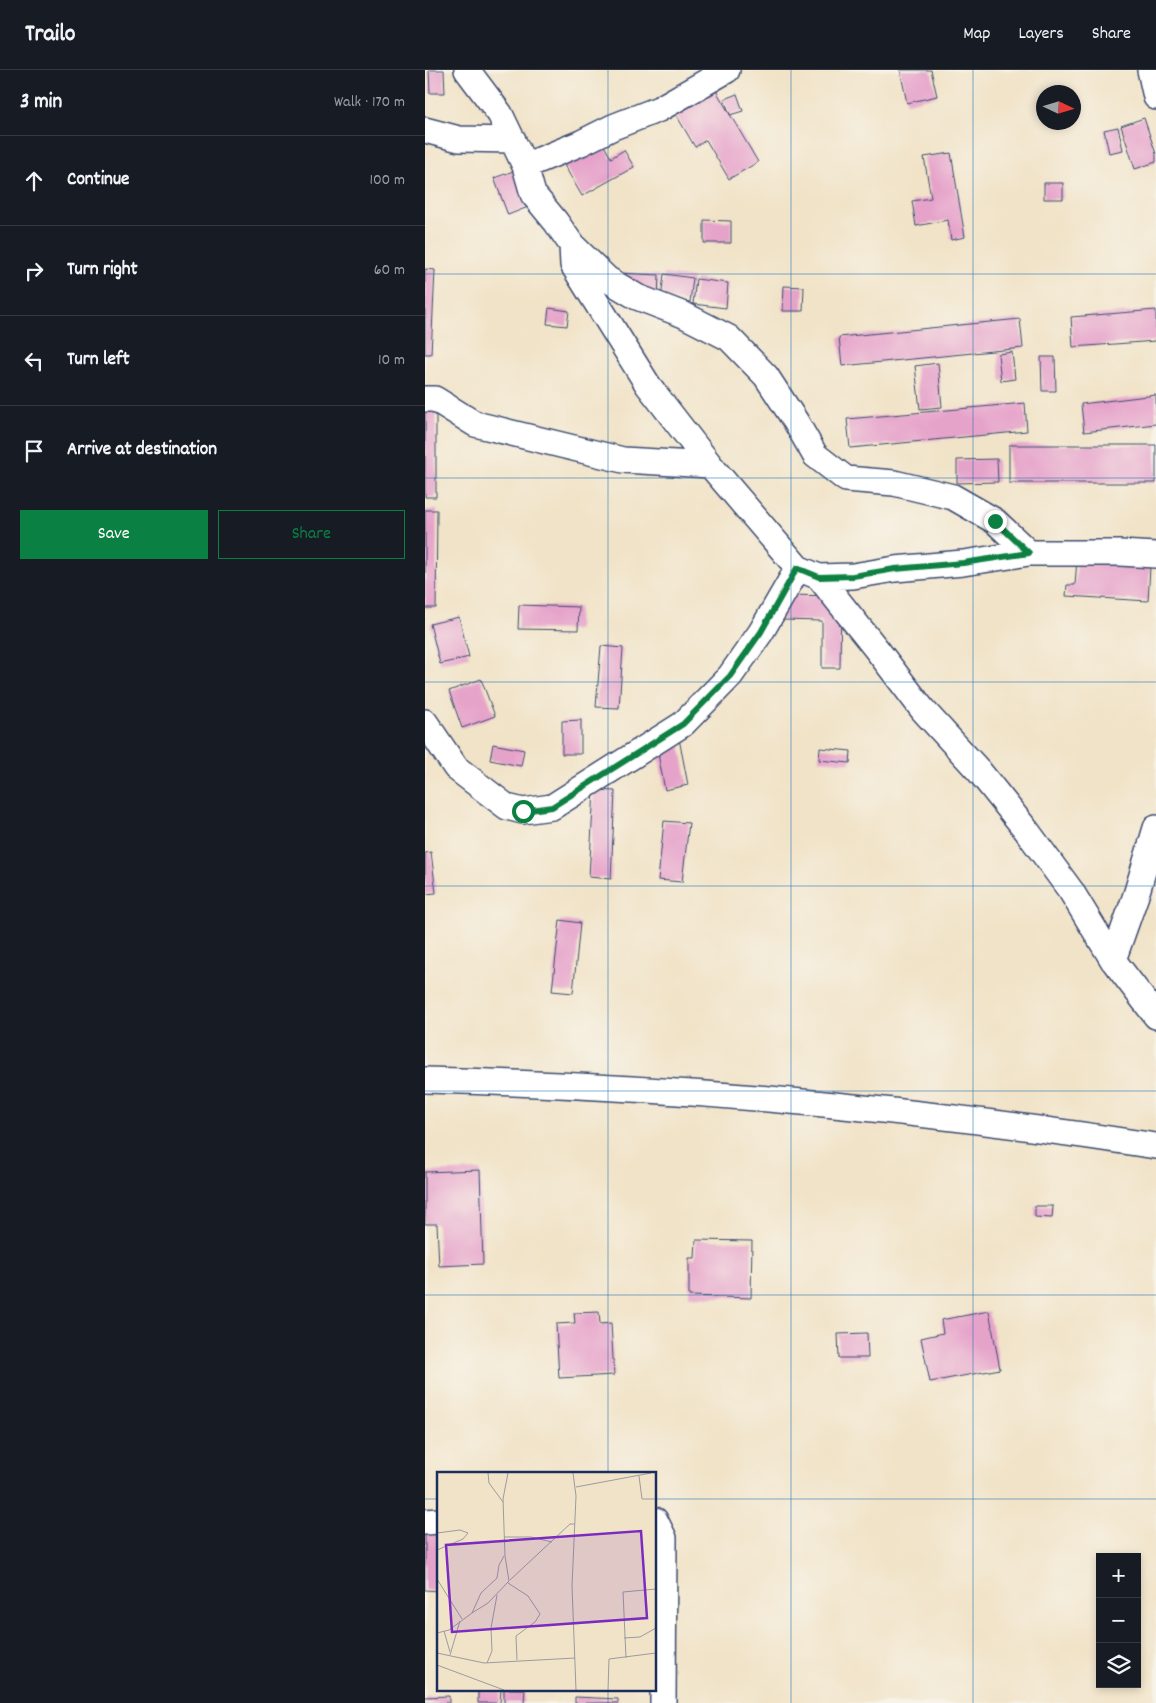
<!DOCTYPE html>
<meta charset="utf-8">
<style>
:root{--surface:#171b24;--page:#242831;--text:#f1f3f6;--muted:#9ea1a6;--line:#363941;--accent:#0b8043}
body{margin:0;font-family:Dekko,sans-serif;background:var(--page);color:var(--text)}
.controls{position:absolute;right:15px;bottom:15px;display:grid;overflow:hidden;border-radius:0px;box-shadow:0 2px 8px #0003}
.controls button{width:45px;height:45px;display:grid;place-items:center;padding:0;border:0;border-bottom:1px solid var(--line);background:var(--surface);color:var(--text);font:25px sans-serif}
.compass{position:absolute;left:611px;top:15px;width:45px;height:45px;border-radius:50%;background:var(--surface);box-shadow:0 2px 8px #0003;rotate:94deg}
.stop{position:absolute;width:15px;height:15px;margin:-11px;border:4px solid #0b8043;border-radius:50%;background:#fff}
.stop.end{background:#0b8043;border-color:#fff;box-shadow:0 1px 5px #0008}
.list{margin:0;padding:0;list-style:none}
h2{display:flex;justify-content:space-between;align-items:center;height:65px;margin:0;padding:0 20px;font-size:21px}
h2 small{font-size:16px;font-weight:400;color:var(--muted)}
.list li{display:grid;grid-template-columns:32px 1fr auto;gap:15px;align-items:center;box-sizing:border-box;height:90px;padding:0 20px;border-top:1px solid var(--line)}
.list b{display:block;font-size:19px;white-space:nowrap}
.list em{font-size:16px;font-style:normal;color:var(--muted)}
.actions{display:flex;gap:10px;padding:15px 20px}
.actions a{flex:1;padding:11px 0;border:1px solid var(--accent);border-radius:0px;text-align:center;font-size:18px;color:var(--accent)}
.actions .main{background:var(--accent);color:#fff}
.icon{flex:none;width:28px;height:28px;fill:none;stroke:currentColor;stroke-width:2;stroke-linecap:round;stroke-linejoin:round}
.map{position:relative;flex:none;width:731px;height:1633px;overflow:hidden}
header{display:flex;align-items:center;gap:30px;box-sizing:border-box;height:70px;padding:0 25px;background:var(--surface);border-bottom:1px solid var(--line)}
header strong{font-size:24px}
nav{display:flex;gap:28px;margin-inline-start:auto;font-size:18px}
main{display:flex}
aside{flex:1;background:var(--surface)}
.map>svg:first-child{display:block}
</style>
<header>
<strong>Trailo</strong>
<nav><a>Map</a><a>Layers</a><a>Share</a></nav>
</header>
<main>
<aside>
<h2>3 min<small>Walk · 170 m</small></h2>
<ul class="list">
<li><svg class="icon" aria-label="ahead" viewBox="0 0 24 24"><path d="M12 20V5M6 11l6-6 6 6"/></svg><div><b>Continue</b></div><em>100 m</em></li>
<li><svg class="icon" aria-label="right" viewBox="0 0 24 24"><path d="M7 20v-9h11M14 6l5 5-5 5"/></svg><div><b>Turn right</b></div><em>60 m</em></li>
<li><svg class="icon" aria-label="left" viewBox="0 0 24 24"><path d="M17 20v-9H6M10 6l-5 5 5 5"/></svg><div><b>Turn left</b></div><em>10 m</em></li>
<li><svg class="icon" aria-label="arrive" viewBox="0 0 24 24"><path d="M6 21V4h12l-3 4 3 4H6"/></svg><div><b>Arrive at destination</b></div></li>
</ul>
<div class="actions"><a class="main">Save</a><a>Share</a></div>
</aside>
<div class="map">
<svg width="731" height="1633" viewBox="0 0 731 1633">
<rect width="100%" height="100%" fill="#f7f3e8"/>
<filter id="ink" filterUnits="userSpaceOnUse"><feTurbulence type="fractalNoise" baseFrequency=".02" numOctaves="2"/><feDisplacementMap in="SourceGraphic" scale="10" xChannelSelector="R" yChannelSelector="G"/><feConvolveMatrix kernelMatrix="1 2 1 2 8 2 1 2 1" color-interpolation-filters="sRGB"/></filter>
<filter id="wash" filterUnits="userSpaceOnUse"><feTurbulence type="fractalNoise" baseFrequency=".0096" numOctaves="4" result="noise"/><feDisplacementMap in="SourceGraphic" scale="20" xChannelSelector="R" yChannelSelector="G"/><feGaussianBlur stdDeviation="1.12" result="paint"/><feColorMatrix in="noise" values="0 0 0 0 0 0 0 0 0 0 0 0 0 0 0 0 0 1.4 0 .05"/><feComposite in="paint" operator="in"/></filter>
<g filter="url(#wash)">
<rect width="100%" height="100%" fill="#f1e3c8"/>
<g id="blocks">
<path fill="#e6a3ca" d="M 4,0 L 19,0 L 20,23 L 5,23 Z
M 475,0 L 506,0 L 512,26 L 482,33 Z
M 283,7 L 333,92 L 304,109 L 281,70 L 270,77 L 243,31 Z
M 312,24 L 318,41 L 305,45 L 299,29 Z
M 719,48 L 731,84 L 731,92 L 710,99 L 696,56 Z
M 167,54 L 186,88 L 199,80 L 209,97 L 157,126 L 128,76 Z
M 693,57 L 698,80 L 684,83 L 679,60 Z
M 526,83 L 540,167 L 526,170 L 523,150 L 491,156 L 487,131 L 506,128 L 499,87 Z
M 94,99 L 108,135 L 83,145 L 69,108 Z
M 619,113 L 638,113 L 638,129 L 619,129 Z
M 279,150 L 306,151 L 306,173 L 279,173 Z
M 0,199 L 10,200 L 6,284 L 0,284 Z
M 194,203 L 234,205 L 233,230 Z
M 239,204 L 268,208 L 265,232 L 236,229 Z
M 271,209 L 303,213 L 301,238 L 268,234 Z
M 359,216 L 379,217 L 378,241 L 358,241 Z
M 124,238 L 144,241 L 142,256 L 122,254 Z
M 731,240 L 731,271 L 648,277 L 646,247 Z
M 595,249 L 598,278 L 417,296 L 414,267 Z
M 587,282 L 590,309 L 576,311 L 573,284 Z
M 616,287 L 630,287 L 631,321 L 617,321 Z
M 513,293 L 517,337 L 495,339 L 490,296 Z
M 731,325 L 731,354 L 659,362 L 656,334 Z
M 600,333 L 602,361 L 425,378 L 422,349 Z
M 0,338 L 11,338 L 11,427 L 0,427 Z
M 584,375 L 731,375 L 731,413 L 584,413 Z
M 572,389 L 573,412 L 532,413 L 532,390 Z
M 0,440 L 12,440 L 11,538 L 0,538 Z
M 653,476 L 726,480 L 723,531 L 641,526 L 642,515 L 650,515 Z
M 357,525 L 416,526 L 415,598 L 397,598 L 397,551 L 357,550 Z
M 94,535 L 154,537 L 153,560 L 93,559 Z
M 34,547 L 44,587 L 15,594 L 5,554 Z
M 176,576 L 198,578 L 194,638 L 171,637 Z
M 56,609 L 70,646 L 37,658 L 24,621 Z
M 156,650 L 156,684 L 137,684 L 137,651 Z
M 252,658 L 263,715 L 240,720 L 229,663 Z
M 68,674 L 99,680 L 96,696 L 65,690 Z
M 395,678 L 426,681 L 425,693 L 394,690 Z
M 169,720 L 190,721 L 186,809 L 164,807 Z
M 239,751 L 264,753 L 257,812 L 233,810 Z
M 6,782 L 11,823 L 0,824 L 0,783 Z
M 135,850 L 155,853 L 148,923 L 127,921 Z
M 55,1100 L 58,1194 L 14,1196 L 12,1154 L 0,1154 L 0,1102 Z
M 610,1136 L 628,1136 L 627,1148 L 610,1147 Z
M 271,1170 L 327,1171 L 326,1228 L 264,1226 L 264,1188 L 270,1188 Z
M 564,1241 L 575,1299 L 505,1312 L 496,1268 L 518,1263 L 516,1250 Z
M 174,1242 L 175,1254 L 186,1253 L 189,1305 L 134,1308 L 131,1254 L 150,1253 L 149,1243 Z
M 442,1263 L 443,1288 L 414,1288 L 413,1264 Z
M 0,1456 L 14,1456 L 14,1521 L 0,1520 Z
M 53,1619 L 76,1619 L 75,1633 L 53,1633 Z
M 79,1619 L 100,1619 L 99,1633 L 79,1633 Z
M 24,1626 L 24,1633 L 0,1633 L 0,1627 Z
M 150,1627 L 193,1629 L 193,1633 L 150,1633 Z"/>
</g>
</g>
<g filter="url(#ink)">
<use href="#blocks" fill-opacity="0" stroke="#3b4a6e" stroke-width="1"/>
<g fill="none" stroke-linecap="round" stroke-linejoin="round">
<defs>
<path id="minor" d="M 42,0 L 75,44 L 100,96 L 108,124 L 131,152 L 147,175 L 182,209 L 212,227 L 259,245 L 304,268 L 341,306 L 371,352 L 390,385 L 421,409 L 469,413 L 528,427 L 570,451 L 604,483
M 725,0 L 731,27
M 0,60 L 34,69 L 88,70
M 100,96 L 156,73 L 188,57 L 234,39 L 302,0
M 147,175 L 148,195 L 223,315 L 285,395 L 373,498 L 394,507 L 428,506 L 470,499 L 538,493 L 604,483 L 695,483 L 731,485
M 0,329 L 10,329 L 50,354 L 198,390 L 285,395
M 394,507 L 453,581 L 498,640 L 554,701 L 602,761 L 646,821 L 688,890 L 731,946
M 0,652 L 31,698 L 82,737 L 98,741 L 127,737 L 258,654 L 305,606 L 336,562 L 373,498
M 688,890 L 711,825 L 731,758
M 0,1010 C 245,1016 489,1038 731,1076
M 230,1450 L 239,1468 L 238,1633
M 0,1452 L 14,1451"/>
</defs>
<use href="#minor" stroke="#3b4a6e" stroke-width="28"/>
<use href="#minor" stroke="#fff" stroke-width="25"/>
</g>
</g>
<g fill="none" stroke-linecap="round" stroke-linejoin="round" filter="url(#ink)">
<path stroke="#0b8043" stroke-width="6" d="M 98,741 L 127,737 L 258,654 L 305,606 L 336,562 L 372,498 L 394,507 L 428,506 L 470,499 L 538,493 L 604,483 L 570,451"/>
</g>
<path fill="none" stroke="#1f6fb2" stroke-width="1" stroke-opacity="0.55" d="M 183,0 L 183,1403M 366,0 L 366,1633M 548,0 L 548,1633M 0,204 L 731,204M 0,408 L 731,408M 0,612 L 731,612M 0,816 L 731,816M 0,1021 L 731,1021M 0,1225 L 731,1225M 0,1429 L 14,1429M 230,1429 L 731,1429M 183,1619 L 183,1633"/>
<g transform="translate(12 1402)">
<rect width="219" height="219" fill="#f1e3c8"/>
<path fill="none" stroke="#9b9b9e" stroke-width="1" d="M 51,1 L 52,11 L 66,30M 136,1 L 139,24 L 135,114 L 139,218M 202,4 L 205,27 L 219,27M 139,15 L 214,1M 0,61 L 23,58 L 31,61 L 26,67 L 0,78M 67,65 L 94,65 L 115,70M 0,107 L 25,147M 73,108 L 133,52 L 138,52M 71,111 L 91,124 L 103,142 L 98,150 L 79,164 L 80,188M 35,141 L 51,131 L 72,109 L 68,84 L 66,27 L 71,1M 7,159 L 13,180M 0,161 L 12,158 L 35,141 L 44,121 L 60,106 L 62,93 L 67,84M 187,166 L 203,165 L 219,156M 0,181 L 47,191 L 138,186M 13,183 L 23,149M 189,186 L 186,120 L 219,117M 50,191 L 55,179 L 54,156 L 60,123M 0,193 L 67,218M 171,218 L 172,187 L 219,181"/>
<path fill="#7b2cbf" fill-opacity="0.15" stroke="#7b2cbf" stroke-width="2.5" d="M 204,59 L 210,146 L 15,160 L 9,73 Z"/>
<rect width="219" height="219" fill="none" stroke="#1b2f5e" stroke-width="2.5"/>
</g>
</svg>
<div class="controls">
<button>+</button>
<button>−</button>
<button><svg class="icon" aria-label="layers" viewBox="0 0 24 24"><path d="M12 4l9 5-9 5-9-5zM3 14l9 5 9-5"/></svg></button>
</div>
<svg class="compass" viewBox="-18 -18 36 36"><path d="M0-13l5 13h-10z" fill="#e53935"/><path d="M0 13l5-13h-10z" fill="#9ea1a6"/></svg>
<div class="stop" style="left:98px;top:741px"></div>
<div class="stop end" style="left:570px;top:451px"></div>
</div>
</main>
